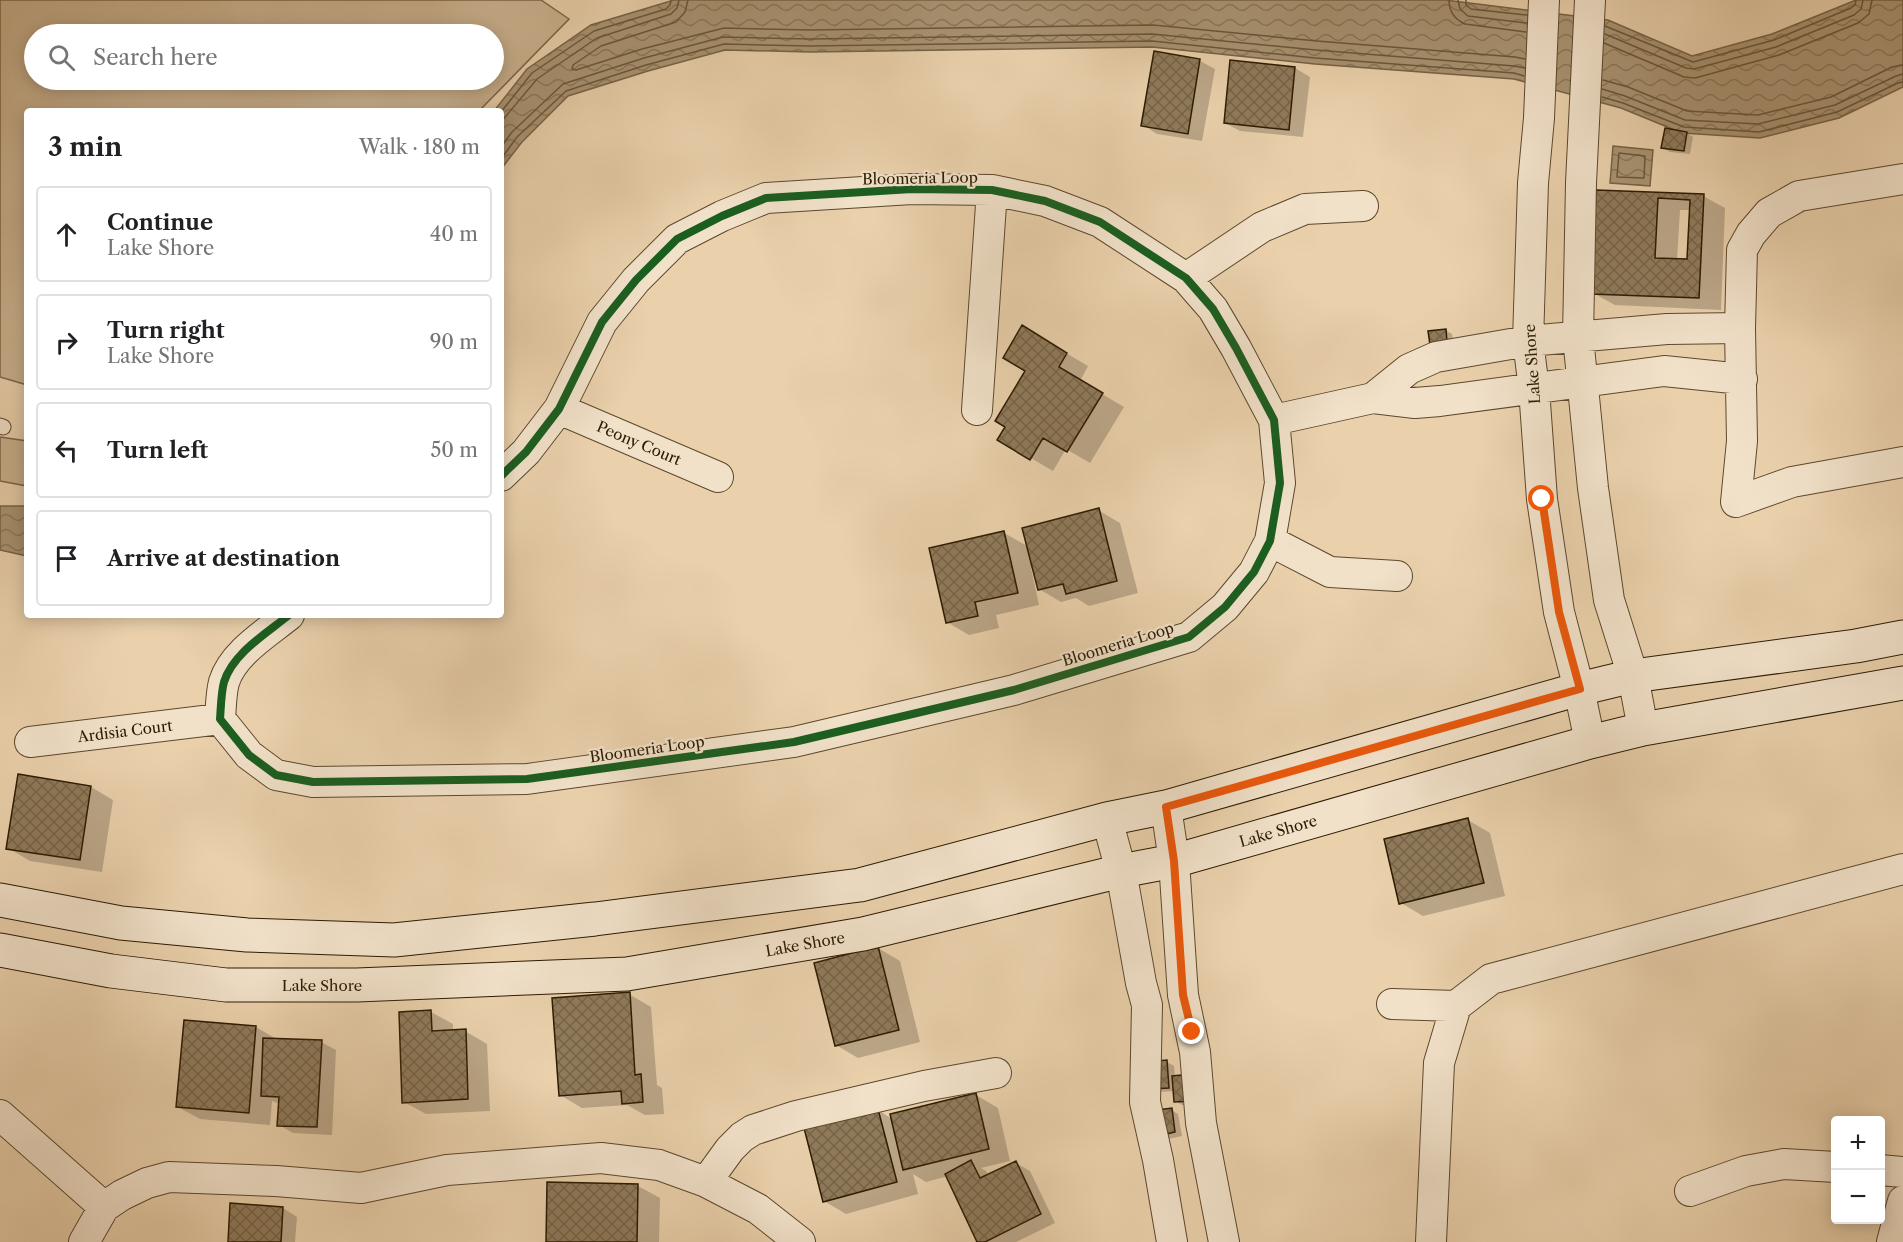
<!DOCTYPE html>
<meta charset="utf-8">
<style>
:root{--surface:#fff;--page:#f6f6f6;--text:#202124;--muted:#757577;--line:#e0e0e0}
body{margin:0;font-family:"Libre Caslon Text",serif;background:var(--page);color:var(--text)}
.controls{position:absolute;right:18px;bottom:18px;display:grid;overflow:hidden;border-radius:6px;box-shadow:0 3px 15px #0003}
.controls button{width:54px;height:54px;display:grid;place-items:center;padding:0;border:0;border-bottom:2px solid var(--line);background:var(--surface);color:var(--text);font:30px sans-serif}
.stop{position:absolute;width:18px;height:18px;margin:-14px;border:4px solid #ea580c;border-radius:50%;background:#fff}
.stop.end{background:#ea580c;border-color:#fff;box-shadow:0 2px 6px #0008}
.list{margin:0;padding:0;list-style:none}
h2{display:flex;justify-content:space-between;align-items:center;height:78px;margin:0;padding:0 24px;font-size:26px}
h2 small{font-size:20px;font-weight:400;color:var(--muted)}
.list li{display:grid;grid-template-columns:39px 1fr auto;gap:18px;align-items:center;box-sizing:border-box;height:96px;margin:0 12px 12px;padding:0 12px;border:2px solid var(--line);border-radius:6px}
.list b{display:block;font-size:22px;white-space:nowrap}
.list p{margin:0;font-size:20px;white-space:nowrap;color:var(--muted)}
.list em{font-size:20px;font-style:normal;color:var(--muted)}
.icon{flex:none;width:33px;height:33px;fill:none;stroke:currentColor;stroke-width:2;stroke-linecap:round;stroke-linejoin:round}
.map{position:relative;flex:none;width:1903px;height:1242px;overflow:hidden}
.search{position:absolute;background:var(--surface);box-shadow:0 3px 15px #0003;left:24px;top:24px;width:480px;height:66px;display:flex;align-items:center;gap:15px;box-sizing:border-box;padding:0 21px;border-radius:33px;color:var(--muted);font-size:22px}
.panel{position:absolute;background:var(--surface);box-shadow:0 3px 15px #0003;left:24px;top:108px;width:480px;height:510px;border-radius:6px}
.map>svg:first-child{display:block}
</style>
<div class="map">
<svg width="1903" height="1242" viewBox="0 0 1903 1242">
<defs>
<pattern id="water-waves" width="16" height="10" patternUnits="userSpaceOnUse" patternTransform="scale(1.5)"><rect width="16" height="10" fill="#a99372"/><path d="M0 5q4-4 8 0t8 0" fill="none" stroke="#8a775b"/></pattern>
<pattern id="building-cross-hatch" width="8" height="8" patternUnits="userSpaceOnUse" patternTransform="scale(1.5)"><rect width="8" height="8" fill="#8f7a5a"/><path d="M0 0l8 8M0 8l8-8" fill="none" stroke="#756348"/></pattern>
</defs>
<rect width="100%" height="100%" fill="#ead1ac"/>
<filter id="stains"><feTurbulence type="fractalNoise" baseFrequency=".00333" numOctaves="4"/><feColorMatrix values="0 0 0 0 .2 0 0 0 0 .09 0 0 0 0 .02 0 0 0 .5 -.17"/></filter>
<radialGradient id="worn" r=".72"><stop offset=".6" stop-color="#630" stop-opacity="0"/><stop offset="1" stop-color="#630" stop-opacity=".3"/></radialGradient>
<path fill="#cab28f" stroke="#7b6648" stroke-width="1.5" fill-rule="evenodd" d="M 0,0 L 541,0 L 569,19 L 479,111 L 27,111 L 27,385 L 0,377 ZM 34,34 L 494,34 L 494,80 L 34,80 Z
M 0,437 L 27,441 L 27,486 L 0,481 Z"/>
<path fill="url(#water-waves)" stroke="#776345" stroke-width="1.5" d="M 674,0 L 1445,0 L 1608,20 L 1692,56 L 1772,34 L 1856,0 L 1903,0 L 1903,87 L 1839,118 L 1760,138 L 1682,133 L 1621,108 L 1514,79 L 1315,64 L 1152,47 L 810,52 L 725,50 L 648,71 L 568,96 L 522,142 L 501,169 L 501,111 L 494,111 L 527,69 L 591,25 Z
M 1613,146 L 1653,150 L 1650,186 L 1610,183 Z
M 0,506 L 27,506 L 27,556 L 0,550 Z"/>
<path fill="#0003" fill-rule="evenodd" d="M 1155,53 L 1200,61 L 1215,69 L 1202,141 L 1157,134 L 1143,125 Z
M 1232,62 L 1295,68 L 1310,77 L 1303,137 L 1240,131 L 1225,123 Z
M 1686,133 L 1693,137 L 1690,154 L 1670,152 L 1663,148 Z
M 1597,192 L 1703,196 L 1725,208 L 1721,310 L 1615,305 L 1593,293 ZM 1680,210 L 1691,210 L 1689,260 L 1677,260 Z
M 1445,330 L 1452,334 L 1454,346 L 1439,349 Z
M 1044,340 L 1088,366 L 1080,381 L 1124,407 L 1090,463 L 1066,449 L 1053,471 L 1000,440 Z
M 1098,510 L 1120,523 L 1138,593 L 1089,606 L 1076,598 L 1061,602 L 1039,589 L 1034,568 L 1031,568 L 1039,605 L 996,615 L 999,628 L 969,635 L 947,622 L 1004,533 L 1029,547 Z
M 91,787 L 113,800 L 102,872 L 30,861 L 8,848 Z
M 1468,820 L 1490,833 L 1505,896 L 1423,916 L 1401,903 Z
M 878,948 L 900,961 L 920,1042 L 858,1058 L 836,1045 Z
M 629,994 L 651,1007 L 657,1085 L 662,1088 L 664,1114 L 645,1115 L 627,1105 L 582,1108 L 560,1095 Z
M 431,1012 L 453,1024 L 453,1031 L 465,1031 L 487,1044 L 490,1111 L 426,1114 L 404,1102 Z
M 256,1027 L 278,1040 L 321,1042 L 336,1050 L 332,1135 L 293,1133 L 279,1125 L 280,1104 L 272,1101 L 270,1125 L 200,1119 L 178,1107 Z
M 1167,1062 L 1174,1066 L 1175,1077 L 1201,1104 L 1182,1105 L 1176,1101 L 1175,1091 L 1158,1092 Z
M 976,1095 L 998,1108 L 1010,1161 L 981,1168 L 986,1171 L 989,1176 L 1016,1163 L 1030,1171 L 1055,1223 L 1016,1242 L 979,1242 L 948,1176 L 926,1182 L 913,1174 L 918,1194 L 846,1214 L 824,1201 L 878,1110 L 892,1119 Z
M 1171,1110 L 1178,1114 L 1182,1136 L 1168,1139 L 1161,1135 Z
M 638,1186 L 660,1198 L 659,1242 L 547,1242 Z
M 283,1208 L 297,1217 L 295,1242 L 229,1242 Z"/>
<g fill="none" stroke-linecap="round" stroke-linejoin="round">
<path stroke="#6a573a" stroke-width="1.5" d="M 688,0 L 685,12 L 676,22 L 601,46 L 573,65 L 572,69 L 576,70 L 642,49 L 724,28 L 810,30 L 1153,25 L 1317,41 L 1515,57 L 1525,59
M 1449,0 C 1449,11 1454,19 1465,24 L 1526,32
M 1458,0 L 1460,9 L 1468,16 L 1527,23
M 1466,0 L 1466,5 L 1471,9 L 1527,15
M 1605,26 L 1693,62 L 1774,40 L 1851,8 L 1855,5 L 1856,0
M 1605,34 L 1686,68 L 1694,69 L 1776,47 L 1854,15 L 1861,9 L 1863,0
M 1604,43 L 1684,77 L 1695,78 L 1779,55 L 1858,23 L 1869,14 L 1872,0
M 1603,80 L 1628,87 L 1687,111 L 1758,115 L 1831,97 L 1892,67 L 1903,65
M 1602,89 L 1625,96 L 1685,120 L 1758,124 L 1835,105 L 1896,76 L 1903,74
M 1602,97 L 1623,103 L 1684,127 L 1759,132 L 1837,112 L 1898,83 L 1903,82
M 501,112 L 532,73 L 594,31 L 666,9 L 670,5 L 671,0
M 501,122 L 537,79 L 597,38 L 671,14 L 677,8 L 679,0
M 501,147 L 512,132 L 563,84 L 644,58 L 723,37 L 810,39 L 1152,34 L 1316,50 L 1514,66 L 1525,68
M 1619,153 L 1645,156 L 1644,178 L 1617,177 Z
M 501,159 L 517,137 L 566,91 L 646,65 L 724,44 L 810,46 L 1152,41 L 1315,58 L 1514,73 L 1524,76"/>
</g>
<path fill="url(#building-cross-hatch)" stroke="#2c1b02" stroke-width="1.5" fill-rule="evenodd" d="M 1154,51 L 1200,59 L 1188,134 L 1141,126 Z
M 1230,60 L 1295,67 L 1289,130 L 1224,123 Z
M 1665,128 L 1687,132 L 1684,151 L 1661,148 Z
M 1596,190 L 1704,194 L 1699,298 L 1591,294 ZM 1658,198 L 1690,200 L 1687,259 L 1655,258 Z
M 1022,325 L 1067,353 L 1059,367 L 1103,393 L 1067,452 L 1043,438 L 1030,460 L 997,440 L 1005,427 L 995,421 L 1025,371 L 1003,358 Z
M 1446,329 L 1447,343 L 1430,345 L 1428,331 Z
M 1099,508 L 1117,581 L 1066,594 L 1063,584 L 1038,590 L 1022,528 Z
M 1004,531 L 1018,593 L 975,602 L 978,616 L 946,623 L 929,548 Z
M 18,774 L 91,786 L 80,860 L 6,849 Z
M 1468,818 L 1484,883 L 1399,904 L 1384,839 Z
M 878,946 L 899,1030 L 835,1046 L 814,963 Z
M 630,992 L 635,1075 L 641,1074 L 643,1102 L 622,1104 L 621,1091 L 559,1096 L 552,998 Z
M 431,1010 L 432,1031 L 466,1029 L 468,1099 L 402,1103 L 399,1012 Z
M 184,1020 L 256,1026 L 249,1113 L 176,1107 Z
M 263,1038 L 322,1040 L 317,1127 L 277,1126 L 279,1097 L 261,1096 Z
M 1167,1060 L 1169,1088 L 1150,1089 L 1147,1062 Z
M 1192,1074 L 1194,1101 L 1174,1102 L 1172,1076 Z
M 976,1093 L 989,1149 L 903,1170 L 890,1114 Z
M 1172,1108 L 1175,1132 L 1159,1136 L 1157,1110 Z
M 878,1109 L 897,1182 L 823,1202 L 804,1128 Z
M 971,1160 L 980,1178 L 1016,1161 L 1041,1214 L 985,1242 L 977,1242 L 945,1174 Z
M 547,1182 L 638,1184 L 637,1242 L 546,1242 Z
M 230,1203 L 283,1207 L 281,1242 L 228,1242 Z"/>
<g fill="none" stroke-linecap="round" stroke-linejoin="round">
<defs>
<path id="lane" d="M 0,426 L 3,427"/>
<path id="street" d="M 1544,0 L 1539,118 L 1533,183 L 1528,341 L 1534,389 L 1542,499 L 1559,612 L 1579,689 L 1590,742
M 1590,0 L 1581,183 L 1578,337 L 1593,488 L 1609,600 L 1633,676 L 1643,729
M 1903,179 L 1799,196 L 1769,213 L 1751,234 L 1742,250 L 1740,328 L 1742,441 L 1736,502 L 1792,482 L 1903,462
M 1186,278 L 1262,227 L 1305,209 L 1363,206
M 1373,398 L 1409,369 L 1436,357 L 1528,341 L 1667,329 L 1740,328
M 559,409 L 718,477
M 977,410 L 992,190
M 1274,420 L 1373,398 L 1415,403 L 1440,401 L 1664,371 L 1742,379
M 1270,541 L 1330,572 L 1397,576
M 289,615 C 267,633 233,653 224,682 C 221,693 221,707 220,719 L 249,755 L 276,775 L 313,782 L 527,779 L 794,742 L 1014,690 L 1189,637 L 1225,607 L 1254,572 L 1270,541 L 1280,483 L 1274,420 L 1236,348 L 1213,309 L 1186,278 L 1100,222 L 1045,201 L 992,190 L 912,189 L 766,198 L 722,216 L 677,239 L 636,280 L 602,322 L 559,409 L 526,452 L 501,476
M 30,742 L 220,719
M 1166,807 L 1174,861 L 1183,995 L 1195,1052 L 1201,1123 L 1224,1242
M 1107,819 L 1121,871 L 1141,983 L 1147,1005 L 1145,1102 L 1158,1160 L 1172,1242
M 1392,1004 L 1456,1006
M 0,1115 L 104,1207
M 1880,1170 L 1903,1172
M 706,1182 L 730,1149 L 742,1137 L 753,1130 L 796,1116 L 924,1086 L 996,1073
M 1690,1191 L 1746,1171 L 1784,1164 L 1836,1167
M 84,1242 L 104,1207 L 122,1195 L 147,1183 L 169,1177 L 276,1181 L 361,1188 L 447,1170 L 601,1158 L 659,1165 L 706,1182 L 758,1209 L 800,1242
M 1431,1242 L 1439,1063 L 1456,1006 L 1491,979 L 1903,869
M 1892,1242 L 1903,1201"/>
<path id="secondary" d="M 0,900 L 121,923 L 247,935 L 394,940 L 595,919 L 860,885 L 1107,819 L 1166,807 L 1579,689 L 1633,676 L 1856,646 L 1903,637
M 0,950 L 111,971 L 226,985 L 357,985 L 627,974 L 863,934 L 1121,871 L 1174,861 L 1590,742 L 1643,729 L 1903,683"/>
</defs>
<use href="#lane" stroke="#5c482c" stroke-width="17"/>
<use href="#street" stroke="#5c482c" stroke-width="32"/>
<use href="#secondary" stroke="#2c1b02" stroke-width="35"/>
<use href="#lane" stroke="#f1e1c9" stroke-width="15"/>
<use href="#street" stroke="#f1e1c9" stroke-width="30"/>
<use href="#secondary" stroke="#f1e1c9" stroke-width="33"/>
<defs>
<path id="cycleway" d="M 289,615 C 267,633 233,653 224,682 C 221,693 221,707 220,719 L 249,755 L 276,775 L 313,782 L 527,779 L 794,742 L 1014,690 L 1189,637 L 1225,607 L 1254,572 L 1270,541 L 1280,483 L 1274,420 L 1236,348 L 1213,309 L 1186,278 L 1100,222 L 1045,201 L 992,190 L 912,189 L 766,198 L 722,216 L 677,239 L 636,280 L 602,322 L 559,409 L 526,452 L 501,476"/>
</defs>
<use href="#cycleway" stroke="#f1e1c9" stroke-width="11"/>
<use href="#cycleway" stroke="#1b5e20" stroke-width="8"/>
</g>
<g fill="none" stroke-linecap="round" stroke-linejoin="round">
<path stroke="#ea580c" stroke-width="8" d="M 1192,1032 L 1183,995 L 1174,861 L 1166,807 L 1580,689 L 1559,612 L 1542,499"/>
</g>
<g text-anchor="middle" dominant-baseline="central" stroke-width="4.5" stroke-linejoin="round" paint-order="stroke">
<g font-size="15" fill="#2c1b02" stroke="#f1e1c9">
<text transform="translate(920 178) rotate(-1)">Bloomeria Loop</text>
<text transform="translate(1532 364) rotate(-94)">Lake Shore</text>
<text transform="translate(639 443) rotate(23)">Peony Court</text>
<text transform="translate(1118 644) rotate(-17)">Bloomeria Loop</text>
<text transform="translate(125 731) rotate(-7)">Ardisia Court</text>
<text transform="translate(647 749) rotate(-8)">Bloomeria Loop</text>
<text transform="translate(1278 831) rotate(-16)">Lake Shore</text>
<text transform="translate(805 944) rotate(-10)">Lake Shore</text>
<text x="322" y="985">Lake Shore</text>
</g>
</g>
<rect width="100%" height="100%" filter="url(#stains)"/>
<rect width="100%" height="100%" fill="url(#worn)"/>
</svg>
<div class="controls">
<button>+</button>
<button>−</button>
</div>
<div class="stop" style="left:1542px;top:499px"></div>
<div class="stop end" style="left:1192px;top:1032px"></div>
<div class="search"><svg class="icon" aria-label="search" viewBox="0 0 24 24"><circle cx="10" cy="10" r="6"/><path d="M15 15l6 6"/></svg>Search here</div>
<section class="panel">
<h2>3 min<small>Walk · 180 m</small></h2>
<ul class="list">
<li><svg class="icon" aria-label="ahead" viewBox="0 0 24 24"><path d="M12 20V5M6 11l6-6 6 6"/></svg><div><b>Continue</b><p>Lake Shore</p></div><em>40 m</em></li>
<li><svg class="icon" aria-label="right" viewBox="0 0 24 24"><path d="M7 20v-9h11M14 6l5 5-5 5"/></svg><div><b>Turn right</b><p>Lake Shore</p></div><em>90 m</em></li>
<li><svg class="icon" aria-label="left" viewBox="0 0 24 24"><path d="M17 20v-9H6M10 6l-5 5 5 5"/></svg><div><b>Turn left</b></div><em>50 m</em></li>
<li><svg class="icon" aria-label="arrive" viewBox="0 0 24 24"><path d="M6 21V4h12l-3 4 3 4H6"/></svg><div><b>Arrive at destination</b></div></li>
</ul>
</section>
</div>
